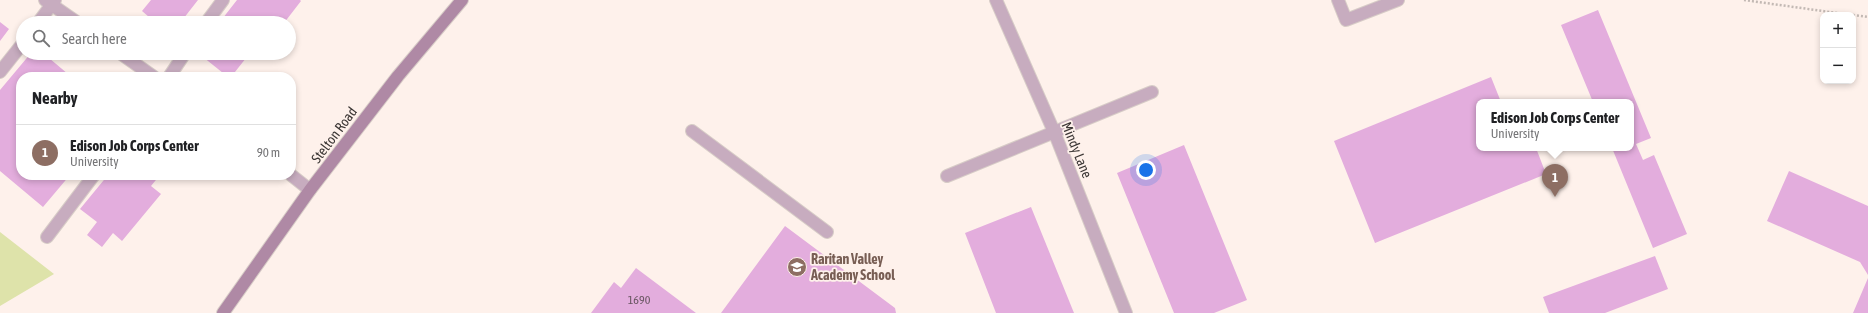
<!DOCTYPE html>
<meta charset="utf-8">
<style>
:root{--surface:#fff;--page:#f6f6f6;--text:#202124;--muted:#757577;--line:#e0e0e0;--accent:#2563eb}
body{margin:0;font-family:"Asap Condensed",sans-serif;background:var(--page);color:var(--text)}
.controls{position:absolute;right:12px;top:12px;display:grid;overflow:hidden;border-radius:8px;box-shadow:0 2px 6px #0003}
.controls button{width:36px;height:36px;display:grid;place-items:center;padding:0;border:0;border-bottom:1px solid var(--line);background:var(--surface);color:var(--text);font:20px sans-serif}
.you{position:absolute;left:1146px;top:170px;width:14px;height:14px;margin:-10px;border:3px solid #fff;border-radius:50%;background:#1a73e8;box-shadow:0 0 0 6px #1a73e833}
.badge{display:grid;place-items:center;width:26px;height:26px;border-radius:50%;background:var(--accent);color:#fff;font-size:13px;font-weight:700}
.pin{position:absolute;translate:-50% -33px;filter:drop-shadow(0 1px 2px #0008)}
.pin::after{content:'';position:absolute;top:21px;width:14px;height:12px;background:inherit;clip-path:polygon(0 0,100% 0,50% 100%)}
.popup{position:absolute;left:1476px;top:99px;width:158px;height:52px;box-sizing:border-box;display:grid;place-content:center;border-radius:8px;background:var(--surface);filter:drop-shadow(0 1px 3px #0005);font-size:13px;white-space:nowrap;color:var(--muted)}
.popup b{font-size:15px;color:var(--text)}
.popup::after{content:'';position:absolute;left:50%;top:100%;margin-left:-8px;border:8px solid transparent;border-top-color:var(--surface)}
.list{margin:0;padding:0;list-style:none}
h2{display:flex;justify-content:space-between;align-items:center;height:52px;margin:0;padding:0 16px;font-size:17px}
h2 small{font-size:13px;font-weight:400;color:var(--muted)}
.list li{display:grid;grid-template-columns:26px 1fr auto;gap:12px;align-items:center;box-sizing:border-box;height:56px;padding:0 16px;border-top:1px solid var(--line)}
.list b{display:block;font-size:15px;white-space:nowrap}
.list p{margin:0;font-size:13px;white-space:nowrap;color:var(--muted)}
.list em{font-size:13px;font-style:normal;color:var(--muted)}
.icon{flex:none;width:22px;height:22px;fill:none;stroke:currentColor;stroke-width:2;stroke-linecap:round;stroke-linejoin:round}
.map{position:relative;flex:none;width:1868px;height:313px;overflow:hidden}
.search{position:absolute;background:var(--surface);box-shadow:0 2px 6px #0003;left:16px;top:16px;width:280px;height:44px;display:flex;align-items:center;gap:10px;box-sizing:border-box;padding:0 14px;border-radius:22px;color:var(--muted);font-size:15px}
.panel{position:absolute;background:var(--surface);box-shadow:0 2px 6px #0003;left:16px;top:72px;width:280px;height:108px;border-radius:16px}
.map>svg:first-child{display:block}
</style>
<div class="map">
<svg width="1868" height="313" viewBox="0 0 1868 313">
<rect width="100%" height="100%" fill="#fef1eb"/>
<path fill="#dee3aa" d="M 0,232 L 54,274 L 0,306 Z"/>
<path fill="#e3addd" d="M 151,0 L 198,0 L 180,23 L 156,23 L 142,11 Z
M 237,0 L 300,0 L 301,1 L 284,23 L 219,23 Z
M 1598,10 L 1651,138 L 1636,144 L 1643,160 L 1654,155 L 1687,234 L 1653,248 L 1612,148 L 1631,148 L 1631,102 L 1593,102 L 1561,25 Z
M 0,22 L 9,29 L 0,41 Z
M 31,53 L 43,53 L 68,74 L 65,77 L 21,77 L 21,175 L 70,175 L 43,207 L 0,171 L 0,90 Z
M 198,53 L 250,53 L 231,77 L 228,77 Z
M 1491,77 L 1501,102 L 1479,102 L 1479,148 L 1536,148 L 1546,174 L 1375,243 L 1334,141 Z
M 1184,145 L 1247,300 L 1214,313 L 1174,313 L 1117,173 Z
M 1789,171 L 1868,206 L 1868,275 L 1860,262 L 1767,221 Z
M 108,175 L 160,175 L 151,186 L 161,194 L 122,241 L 113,233 L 102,247 L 87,235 L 97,222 L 80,209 Z
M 1031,207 L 1074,313 L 996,313 L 965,233 Z
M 785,226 L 895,308 L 896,313 L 721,313 Z
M 1655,256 L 1668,289 L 1605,313 L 1549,313 L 1543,297 Z
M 636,268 L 696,313 L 591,313 L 614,282 L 621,288 Z
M 1868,278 L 1868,313 L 1853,313 Z"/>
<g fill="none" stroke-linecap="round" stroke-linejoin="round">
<defs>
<path id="service" d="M 1338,0 L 1346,20 L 1398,0
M 38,23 L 55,0
M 206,23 L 223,0
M 0,72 L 23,43
M 169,77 L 185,53
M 692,131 L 827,232
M 47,237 L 94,175"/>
<path id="minor" d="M 45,0 L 78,23
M 996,0 L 1055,134 L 1126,313
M 120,53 L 154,77
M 291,175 L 310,190
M 947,176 L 1152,92"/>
<path id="secondary" d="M 223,313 L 310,190 L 398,76 L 462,0"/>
</defs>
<use href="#service" stroke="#d7ccc7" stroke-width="14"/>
<use href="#minor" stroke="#d7ccc7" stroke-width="14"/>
<use href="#secondary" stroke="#d7ccc7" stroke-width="14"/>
<path stroke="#c3b9b4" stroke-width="2.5" stroke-dasharray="2 2" stroke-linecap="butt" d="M 1744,0 L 1851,15
M 1853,15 L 1868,17"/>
<use href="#service" stroke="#c7acbf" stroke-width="12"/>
<use href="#minor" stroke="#c7acbf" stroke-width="12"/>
<use href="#secondary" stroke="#af89a5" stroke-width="12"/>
</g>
<defs>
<symbol id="school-disc" viewBox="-11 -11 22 22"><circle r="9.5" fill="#8d6e63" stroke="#fef1eb"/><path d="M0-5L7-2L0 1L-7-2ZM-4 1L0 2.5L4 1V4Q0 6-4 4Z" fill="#fff"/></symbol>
</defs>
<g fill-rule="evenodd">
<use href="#school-disc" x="786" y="256" width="22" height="22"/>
</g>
<g text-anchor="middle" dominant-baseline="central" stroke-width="3.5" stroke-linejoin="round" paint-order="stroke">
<g font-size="12" fill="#66545f">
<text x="639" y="300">1690</text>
</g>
<g font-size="14" fill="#3c3735" stroke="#fef1eb">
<text transform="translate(334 135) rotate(-53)">Stelton Road</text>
<text transform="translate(1077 150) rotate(68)">Mindy Lane</text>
</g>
<g font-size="14" font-weight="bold" fill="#785e54" stroke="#fef1eb" text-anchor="start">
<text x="811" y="259">Raritan Valley<tspan x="811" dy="16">Academy School</tspan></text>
</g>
</g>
</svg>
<div class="controls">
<button>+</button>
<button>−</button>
</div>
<div class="you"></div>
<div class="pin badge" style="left:1555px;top:197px;background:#8d6e63">1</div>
<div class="popup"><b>Edison Job Corps Center</b>University</div>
<div class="search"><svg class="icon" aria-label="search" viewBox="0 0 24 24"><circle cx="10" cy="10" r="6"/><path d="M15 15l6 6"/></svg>Search here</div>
<section class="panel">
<h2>Nearby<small></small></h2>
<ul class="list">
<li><span class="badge" style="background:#8d6e63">1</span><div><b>Edison Job Corps Center</b><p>University</p></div><em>90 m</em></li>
</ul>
</section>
</div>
